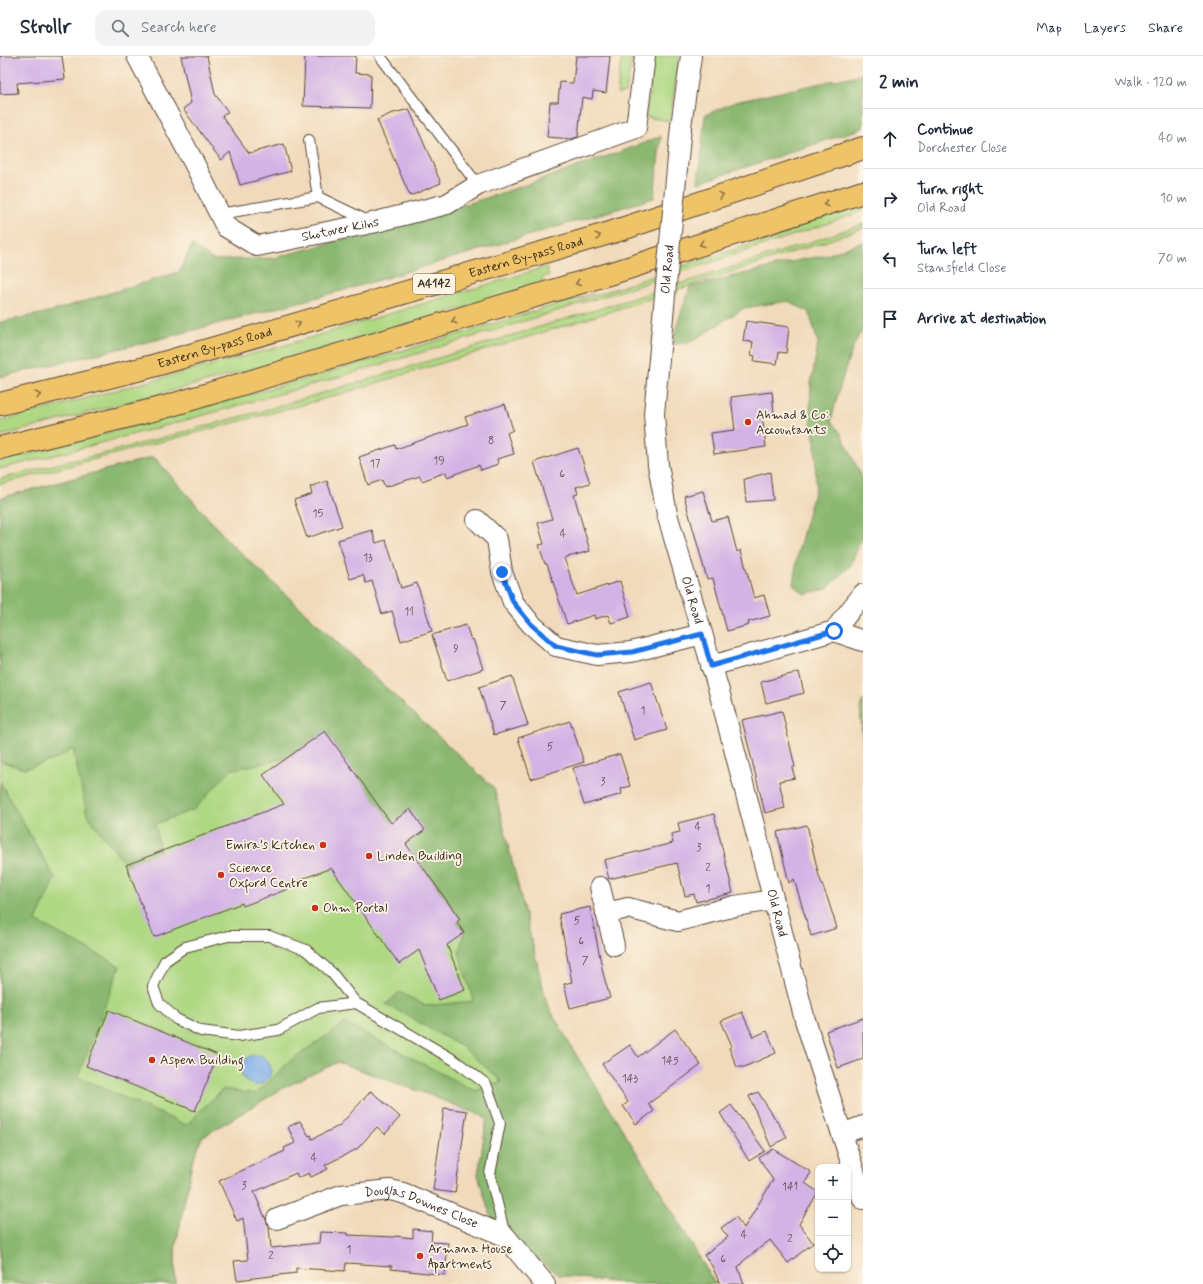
<!DOCTYPE html>
<meta charset="utf-8">
<style>
:root{--surface:#fff;--page:#f2f2f3;--text:#1f2937;--muted:#747a83;--line:#e0e1e3}
body{margin:0;font-family:Mynerve,sans-serif;background:var(--page);color:var(--text)}
.controls{position:absolute;right:12px;bottom:12px;display:grid;overflow:hidden;border-radius:8px;box-shadow:0 1px 3px #0004}
.controls button{width:36px;height:36px;display:grid;place-items:center;padding:0;border:0;border-bottom:1px solid var(--line);background:var(--surface);color:var(--text);font:20px sans-serif}
.stop{position:absolute;width:12px;height:12px;margin:-9px;border:3px solid #1a73e8;border-radius:50%;background:#fff}
.stop.end{background:#1a73e8;border-color:#fff;box-shadow:0 1px 4px #0008}
.list{margin:0;padding:0;list-style:none}
h2{display:flex;justify-content:space-between;align-items:center;height:52px;margin:0;padding:0 16px;font-size:17px}
h2 small{font-size:13px;font-weight:400;color:var(--muted)}
.list li{display:grid;grid-template-columns:26px 1fr auto;gap:12px;align-items:center;box-sizing:border-box;height:60px;padding:0 16px;border-top:1px solid var(--line)}
.list b{display:block;font-size:15px;white-space:nowrap}
.list p{margin:0;font-size:13px;white-space:nowrap;color:var(--muted)}
.list em{font-size:13px;font-style:normal;color:var(--muted)}
.icon{flex:none;width:22px;height:22px;fill:none;stroke:currentColor;stroke-width:2;stroke-linecap:round;stroke-linejoin:round}
.map{position:relative;flex:none;width:863px;height:1228px;overflow:hidden}
header{display:flex;align-items:center;gap:24px;box-sizing:border-box;height:56px;padding:0 20px;background:var(--surface);border-bottom:1px solid var(--line)}
header strong{font-size:19px}
nav{display:flex;gap:22px;margin-inline-start:auto;font-size:14px}
.search{width:280px;height:36px;background:var(--page);display:flex;align-items:center;gap:10px;box-sizing:border-box;padding:0 14px;border-radius:12px;color:var(--muted);font-size:15px}
main{display:flex}
aside{flex:1;background:var(--surface)}
.map>svg:first-child{display:block}
</style>
<header>
<strong>Strollr</strong>
<div class="search"><svg class="icon" aria-label="search" viewBox="0 0 24 24"><circle cx="10" cy="10" r="6"/><path d="M15 15l6 6"/></svg>Search here</div>
<nav><a>Map</a><a>Layers</a><a>Share</a></nav>
</header>
<main>
<div class="map">
<svg width="863" height="1228" viewBox="0 0 863 1228">
<rect width="100%" height="100%" fill="#fcf5e5"/>
<filter id="ink" filterUnits="userSpaceOnUse"><feTurbulence type="fractalNoise" baseFrequency=".025" numOctaves="2"/><feDisplacementMap in="SourceGraphic" scale="8" xChannelSelector="R" yChannelSelector="G"/><feConvolveMatrix kernelMatrix="1 2 1 2 8 2 1 2 1" color-interpolation-filters="sRGB"/></filter>
<filter id="wash" filterUnits="userSpaceOnUse"><feTurbulence type="fractalNoise" baseFrequency=".012" numOctaves="4" result="noise"/><feDisplacementMap in="SourceGraphic" scale="16" xChannelSelector="R" yChannelSelector="G"/><feGaussianBlur stdDeviation="0.9" result="paint"/><feColorMatrix in="noise" values="0 0 0 0 0 0 0 0 0 0 0 0 0 0 0 0 0 1.4 0 .05"/><feComposite in="paint" operator="in"/></filter>
<g filter="url(#wash)">
<rect width="100%" height="100%" fill="#f1dabb"/>
<path fill="#afd883" stroke="#758150" d="M 622,0 L 632,0 L 626,37 L 617,38 Z
M 654,0 L 679,0 L 670,65 L 646,61 Z
M 863,148 L 863,155 C 765,190 666,221 566,252 C 379,311 190,365 0,413 L 0,405 C 200,354 397,298 594,237 L 578,243 L 579,245 L 682,210 L 788,177 L 787,174 L 826,160 L 847,155 Z
M 863,168 L 863,172 L 824,186 L 587,263 L 317,345 L 0,428 L 0,423 L 65,406 L 94,400 L 262,355 L 373,322 L 680,228 L 802,189 Z
M 546,211 L 549,219 L 542,222 L 542,229 L 364,281 L 231,319 L 0,380 L 0,365 L 275,292 Z
M 154,401 L 231,488 L 494,732 L 547,948 L 573,994 L 653,1123 L 715,1228 L 630,1228 L 559,1219 L 488,1152 L 478,1119 L 487,1062 L 427,1038 L 338,1006 L 285,1031 L 202,1081 L 192,1107 L 175,1193 L 175,1228 L 0,1228 L 0,442 Z"/>
<path fill="#8bb871" stroke="#637148" d="M 863,18 L 863,72 L 698,127 L 705,59 L 735,46 Z
M 661,80 L 654,142 L 352,232 L 156,284 L 0,321 L 0,266 L 49,256 L 179,216 L 192,189 L 213,204 L 274,202 L 419,163 L 502,137 L 631,92 Z
M 863,186 L 863,274 C 851,285 836,346 831,365 L 841,377 L 863,424 L 863,480 L 850,510 L 827,533 L 804,538 L 793,528 L 798,496 L 816,429 L 815,386 L 810,359 L 811,328 L 818,287 L 809,256 L 788,245 L 744,252 L 689,287 L 673,288 L 676,272 L 690,231 L 804,203 L 824,200 Z
M 154,401 L 231,488 L 494,732 L 547,948 L 573,994 L 653,1123 L 715,1228 L 630,1228 L 559,1219 L 494,1171 L 478,1119 L 487,1062 L 427,1038 L 338,1006 L 285,1031 L 202,1081 L 192,1107 L 175,1193 L 175,1228 L 33,1228 L 0,1224 L 0,726 L 55,822 L 36,865 L 120,910 L 78,1021 L 186,1069 L 223,1033 L 256,1038 L 290,1005 L 345,967 L 475,1035 L 501,1025 L 464,992 L 386,948 L 400,936 L 426,950 L 473,945 L 459,896 L 464,877 L 457,866 L 460,863 L 406,788 L 425,774 L 410,753 L 391,767 L 325,675 L 287,702 L 230,714 L 195,753 L 155,768 L 160,796 L 126,809 L 87,759 L 73,693 L 56,703 L 24,713 L 0,705 L 0,442 Z
M 863,644 L 863,687 L 860,652 Z"/>
<path fill="#7dade8" stroke="#5c6c83" d="M241 1014a15 15 0 1 1 30 0a15 15 0 1 1-30 0Z"/>
<g id="blocks">
<path fill="#d3b2e6" d="M 0,0 L 62,0 L 65,23 L 17,27 L 18,37 L 0,38 Z
M 181,0 L 207,0 L 215,38 L 228,56 L 222,60 L 249,97 L 284,88 L 291,115 L 240,129 L 230,96 L 221,104 L 183,53 L 191,47 Z
M 305,0 L 356,0 L 355,17 L 371,18 L 370,52 L 303,50 Z
M 576,0 L 610,0 L 606,37 L 593,35 L 592,43 L 582,41 L 578,81 L 571,83 L 547,81 L 550,46 L 558,46 L 560,26 L 573,27 Z
M 409,53 L 441,127 L 410,140 L 377,64 L 390,58 Z
M 746,265 L 789,271 L 786,297 L 779,296 L 777,308 L 754,305 L 755,300 L 751,299 L 753,286 L 743,285 Z
M 772,336 L 774,357 L 762,358 L 766,391 L 714,398 L 711,377 L 735,374 L 731,341 Z
M 505,348 L 513,374 L 507,377 L 514,398 L 497,403 L 498,408 L 481,414 L 479,409 L 447,421 L 446,416 L 422,425 L 420,420 L 385,431 L 382,424 L 368,429 L 359,401 L 395,389 L 396,393 L 468,368 L 465,361 Z
M 578,392 L 590,427 L 576,431 L 578,438 L 574,439 L 590,495 L 564,502 L 577,539 L 620,525 L 630,561 L 611,567 L 608,559 L 595,563 L 594,559 L 567,568 L 547,508 L 545,508 L 539,489 L 544,488 L 538,467 L 552,463 L 534,406 Z
M 770,416 L 773,444 L 746,446 L 744,423 Z
M 327,425 L 342,470 L 307,482 L 294,444 L 312,438 L 310,431 Z
M 703,435 L 712,465 L 728,461 L 737,496 L 741,494 L 754,542 L 764,539 L 770,560 L 748,566 L 749,569 L 727,575 L 713,522 L 707,523 L 684,440 Z
M 372,474 L 376,487 L 386,484 L 401,532 L 417,527 L 432,575 L 401,585 L 392,555 L 382,558 L 372,525 L 366,527 L 363,519 L 350,523 L 338,484 Z
M 466,569 L 471,584 L 473,583 L 483,613 L 447,625 L 432,579 Z
M 799,616 L 804,637 L 766,647 L 761,626 Z
M 512,620 L 528,669 L 494,679 L 479,631 Z
M 651,626 L 667,674 L 634,684 L 619,636 Z
M 782,655 L 795,711 L 792,712 L 795,722 L 779,725 L 785,752 L 765,757 L 742,664 Z
M 570,665 L 584,706 L 531,723 L 518,682 Z
M 325,675 L 391,767 L 410,753 L 425,774 L 406,788 L 460,863 L 457,866 L 464,877 L 447,889 L 465,934 L 439,944 L 419,894 L 399,908 L 331,812 L 286,829 L 288,833 L 243,850 L 242,847 L 154,881 L 126,809 L 284,748 L 263,719 Z
M 620,698 L 630,730 L 621,733 L 622,738 L 584,749 L 573,712 Z
M 714,758 L 733,837 L 696,846 L 694,838 L 685,840 L 677,807 L 609,823 L 604,804 L 673,787 L 671,778 L 680,776 L 678,767 Z
M 807,769 L 819,820 L 827,841 L 837,872 L 811,880 L 794,823 L 789,827 L 777,776 Z
M 590,851 L 603,917 L 610,942 L 570,952 L 564,928 L 572,926 L 559,858 Z
M 109,954 L 218,999 L 195,1055 L 86,1010 Z
M 742,956 L 753,981 L 767,975 L 776,997 L 744,1011 L 737,1011 L 729,992 L 732,990 L 721,965 Z
M 863,962 L 863,1003 L 838,1012 L 826,975 Z
M 675,973 L 701,1009 L 648,1048 L 654,1055 L 636,1068 L 623,1050 L 628,1046 L 602,1008 L 630,989 L 638,1001 Z
M 371,1035 L 400,1061 L 385,1078 L 377,1071 L 357,1093 L 325,1109 L 328,1113 L 311,1121 L 309,1117 L 298,1122 L 296,1117 L 254,1136 L 269,1171 L 271,1192 L 319,1187 L 320,1176 L 348,1177 L 348,1179 L 394,1181 L 395,1180 L 413,1182 L 413,1173 L 432,1175 L 431,1186 L 448,1187 L 445,1219 L 391,1213 L 392,1210 L 346,1207 L 345,1215 L 296,1212 L 296,1217 L 237,1224 L 234,1205 L 248,1204 L 243,1162 L 237,1165 L 219,1125 L 285,1095 L 284,1092 L 295,1087 L 288,1071 L 300,1065 L 309,1080 L 311,1079 L 312,1083 L 339,1070 Z
M 758,1036 L 787,1081 L 771,1091 L 749,1040 Z
M 731,1049 L 765,1095 L 749,1105 L 720,1057 Z
M 444,1052 L 467,1055 L 455,1137 L 433,1134 Z
M 773,1093 L 811,1116 L 805,1127 L 818,1136 L 799,1168 L 813,1187 L 788,1207 L 770,1184 L 742,1206 L 742,1207 L 738,1211 L 744,1228 L 720,1228 L 712,1210 L 704,1199 L 728,1181 L 721,1172 L 736,1161 L 744,1172 L 773,1124 L 759,1102 Z"/>
</g>
</g>
<g filter="url(#ink)">
<use href="#blocks" fill-opacity="0" stroke="#564436" stroke-width="1"/>
<g fill="none" stroke-linecap="round" stroke-linejoin="round">
<defs>
<path id="lane" d="M 380,0 L 478,129
M 309,84 L 318,141 L 368,165
M 220,158 L 318,141
M 356,947 L 318,952 L 278,974 L 239,980 L 201,975 L 176,963 L 159,947 L 153,930 L 165,905 L 185,891 L 228,880 L 269,880 L 306,894 L 332,917 L 356,947 L 454,1004 L 486,1028 L 500,1067 L 490,1118 L 505,1180"/>
<g id="street">
<path id="s1" d="M 137,0 L 194,107 L 226,171 L 257,190 L 372,167 L 447,148 L 478,129 L 636,72 L 645,0"/>
<path d="M 681,70 L 691,0"/>
<path id="s2" d="M 659,303 L 654,358 L 658,409 L 667,458 L 719,635 L 805,964 L 863,1143"/>
<path d="M 477,464 L 497,483 L 502,516 L 513,546 L 531,568 L 556,590 L 597,599 L 631,596 L 702,578"/>
<path d="M 834,575 L 863,585"/>
<path d="M 711,610 L 834,575 L 863,538"/>
<path d="M 600,831 L 614,889"/>
<path d="M 606,857 L 628,852 L 678,865 L 735,850 L 773,844"/>
<path d="M 842,1078 L 863,1070"/>
<path id="s3" d="M 277,1163 L 341,1139 L 390,1134 L 403,1137 L 505,1180 L 545,1228"/>
</g>
<g id="highway">
<path id="s4" d="M 0,348 L 149,311 L 613,176 L 863,92"/>
<path d="M 0,392 L 165,351 L 622,214 L 863,136"/>
</g>
</defs>
<use href="#lane" stroke="#564436" stroke-width="12"/>
<use href="#street" stroke="#564436" stroke-width="22"/>
<use href="#highway" stroke="#564436" stroke-width="24"/>
<use href="#lane" stroke="#fff" stroke-width="10"/>
<use href="#street" stroke="#fff" stroke-width="20"/>
<use href="#highway" stroke="#efc469" stroke-width="22"/>
<defs>
<g id="street-bridge">
<path id="s5" d="M 659,303 L 681,70"/>
</g>
</defs>
<use href="#street-bridge" stroke="#564436" stroke-width="22" stroke-linecap="butt"/>
<use href="#street-bridge" stroke="#fff" stroke-width="20"/>
</g>
<defs><path id="oneway-chevron" d="M-2-3.5L2.5 0L-2 3.5" fill="none" stroke-width="1.6" stroke-linecap="round" stroke-linejoin="round"/></defs>
<g stroke="#8c6f40">
<use href="#oneway-chevron" transform="translate(721 139) rotate(-19)"/>
<use href="#oneway-chevron" transform="translate(826 148) rotate(162)"/>
<use href="#oneway-chevron" transform="translate(598 180) rotate(-16)"/>
<use href="#oneway-chevron" transform="translate(702 188) rotate(162)"/>
<use href="#oneway-chevron" transform="translate(578 227) rotate(163)"/>
<use href="#oneway-chevron" transform="translate(454 265) rotate(163)"/>
<use href="#oneway-chevron" transform="translate(298 268) rotate(-16)"/>
<use href="#oneway-chevron" transform="translate(38 339) rotate(-14)"/>
</g>
</g>
<g fill="none" stroke-linecap="round" stroke-linejoin="round" filter="url(#ink)">
<path stroke="#1a73e8" stroke-width="5" d="M 502,516 L 513,546 L 531,568 L 556,590 L 597,599 L 632,596 L 702,578 L 711,610 L 834,575"/>
</g>
<g fill="#c8321e" stroke="#fcf5e5" stroke-width="1.5">
<circle cx="748" cy="366" r="4"/>
<circle cx="323" cy="789" r="4"/>
<circle cx="369" cy="800" r="4"/>
<circle cx="221" cy="819" r="4"/>
<circle cx="315" cy="852" r="4"/>
<circle cx="152" cy="1004" r="4"/>
<circle cx="420" cy="1200" r="4"/>
</g>
<g text-anchor="middle" dominant-baseline="central" stroke-width="3.5" stroke-linejoin="round" paint-order="stroke">
<g font-size="11" fill="#614c50">
<text x="491" y="385">8</text>
<text x="439" y="405">19</text>
<text x="375" y="408">17</text>
<text x="562" y="418">6</text>
<text x="318" y="458">15</text>
<text x="563" y="478">4</text>
<text x="368" y="502">13</text>
<text x="409" y="556">11</text>
<text x="456" y="593">9</text>
<text x="503" y="650">7</text>
<text x="643" y="655">1</text>
<text x="550" y="691">5</text>
<text x="603" y="726">3</text>
<text x="698" y="771">4</text>
<text x="699" y="792">3</text>
<text x="708" y="812">2</text>
<text x="708" y="833">1</text>
<text x="577" y="865">5</text>
<text x="581" y="885">6</text>
<text x="585" y="905">7</text>
<text x="670" y="1005">145</text>
<text x="630" y="1023">143</text>
<text x="314" y="1102">4</text>
<text x="244" y="1130">3</text>
<text x="790" y="1131">141</text>
<text x="744" y="1179">4</text>
<text x="790" y="1183">2</text>
<text x="349" y="1194">1</text>
<text x="271" y="1200">2</text>
<text x="723" y="1203">6</text>
</g>
<rect fill="#fcf5e5" stroke="#75675a" stroke-width="1" x="413" y="218" width="42" height="20" rx="3"/>
<g font-size="12" font-weight="bold" fill="#3b2a1e">
<text x="434" y="228">A4142</text>
</g>
<g font-size="13" fill="#3b2a1e" stroke="#fcf5e5">
<text stroke="none"><textPath href="#s1" startOffset="314">Shotover Kilns</textPath></text>
<text stroke="none"><textPath href="#s4" startOffset="546">Eastern By-pass Road</textPath></text>
<text stroke="none"><textPath href="#s5" startOffset="90">Old Road</textPath></text>
<text stroke="none"><textPath href="#s4" startOffset="222">Eastern By-pass Road</textPath></text>
<text stroke="none"><textPath href="#s2" startOffset="246">Old Road</textPath></text>
<text stroke="none"><textPath href="#s2" startOffset="570">Old Road</textPath></text>
<text stroke="none"><textPath href="#s3" startOffset="152">Douglas Downes Close</textPath></text>
</g>
<g font-size="13" fill="#3b2a1e" stroke="#fcf5e5" text-anchor="start">
<text x="756" y="359">Ahmad &amp; Co:<tspan x="756" dy="15">Accountants</tspan></text>
<text x="315" y="789" text-anchor="end">Emira’s Kitchen</text>
<text x="377" y="800">Linden Building</text>
<text x="229" y="812">Science<tspan x="229" dy="15">Oxford Centre</tspan></text>
<text x="323" y="852">Ohm Portal</text>
<text x="160" y="1004">Aspen Building</text>
<text x="428" y="1193">Armana House<tspan x="428" dy="15">Apartments</tspan></text>
</g>
</g>
</svg>
<div class="controls">
<button>+</button>
<button>−</button>
<button><svg class="icon" aria-label="locate" viewBox="0 0 24 24"><circle cx="12" cy="12" r="6"/><path d="M12 2v4M12 18v4M2 12h4M18 12h4"/></svg></button>
</div>
<div class="stop" style="left:834px;top:575px"></div>
<div class="stop end" style="left:502px;top:516px"></div>
</div>
<aside>
<h2>2 min<small>Walk · 120 m</small></h2>
<ul class="list">
<li><svg class="icon" aria-label="ahead" viewBox="0 0 24 24"><path d="M12 20V5M6 11l6-6 6 6"/></svg><div><b>Continue</b><p>Dorchester Close</p></div><em>40 m</em></li>
<li><svg class="icon" aria-label="right" viewBox="0 0 24 24"><path d="M7 20v-9h11M14 6l5 5-5 5"/></svg><div><b>Turn right</b><p>Old Road</p></div><em>10 m</em></li>
<li><svg class="icon" aria-label="left" viewBox="0 0 24 24"><path d="M17 20v-9H6M10 6l-5 5 5 5"/></svg><div><b>Turn left</b><p>Stansfield Close</p></div><em>70 m</em></li>
<li><svg class="icon" aria-label="arrive" viewBox="0 0 24 24"><path d="M6 21V4h12l-3 4 3 4H6"/></svg><div><b>Arrive at destination</b></div></li>
</ul>
</aside>
</main>
